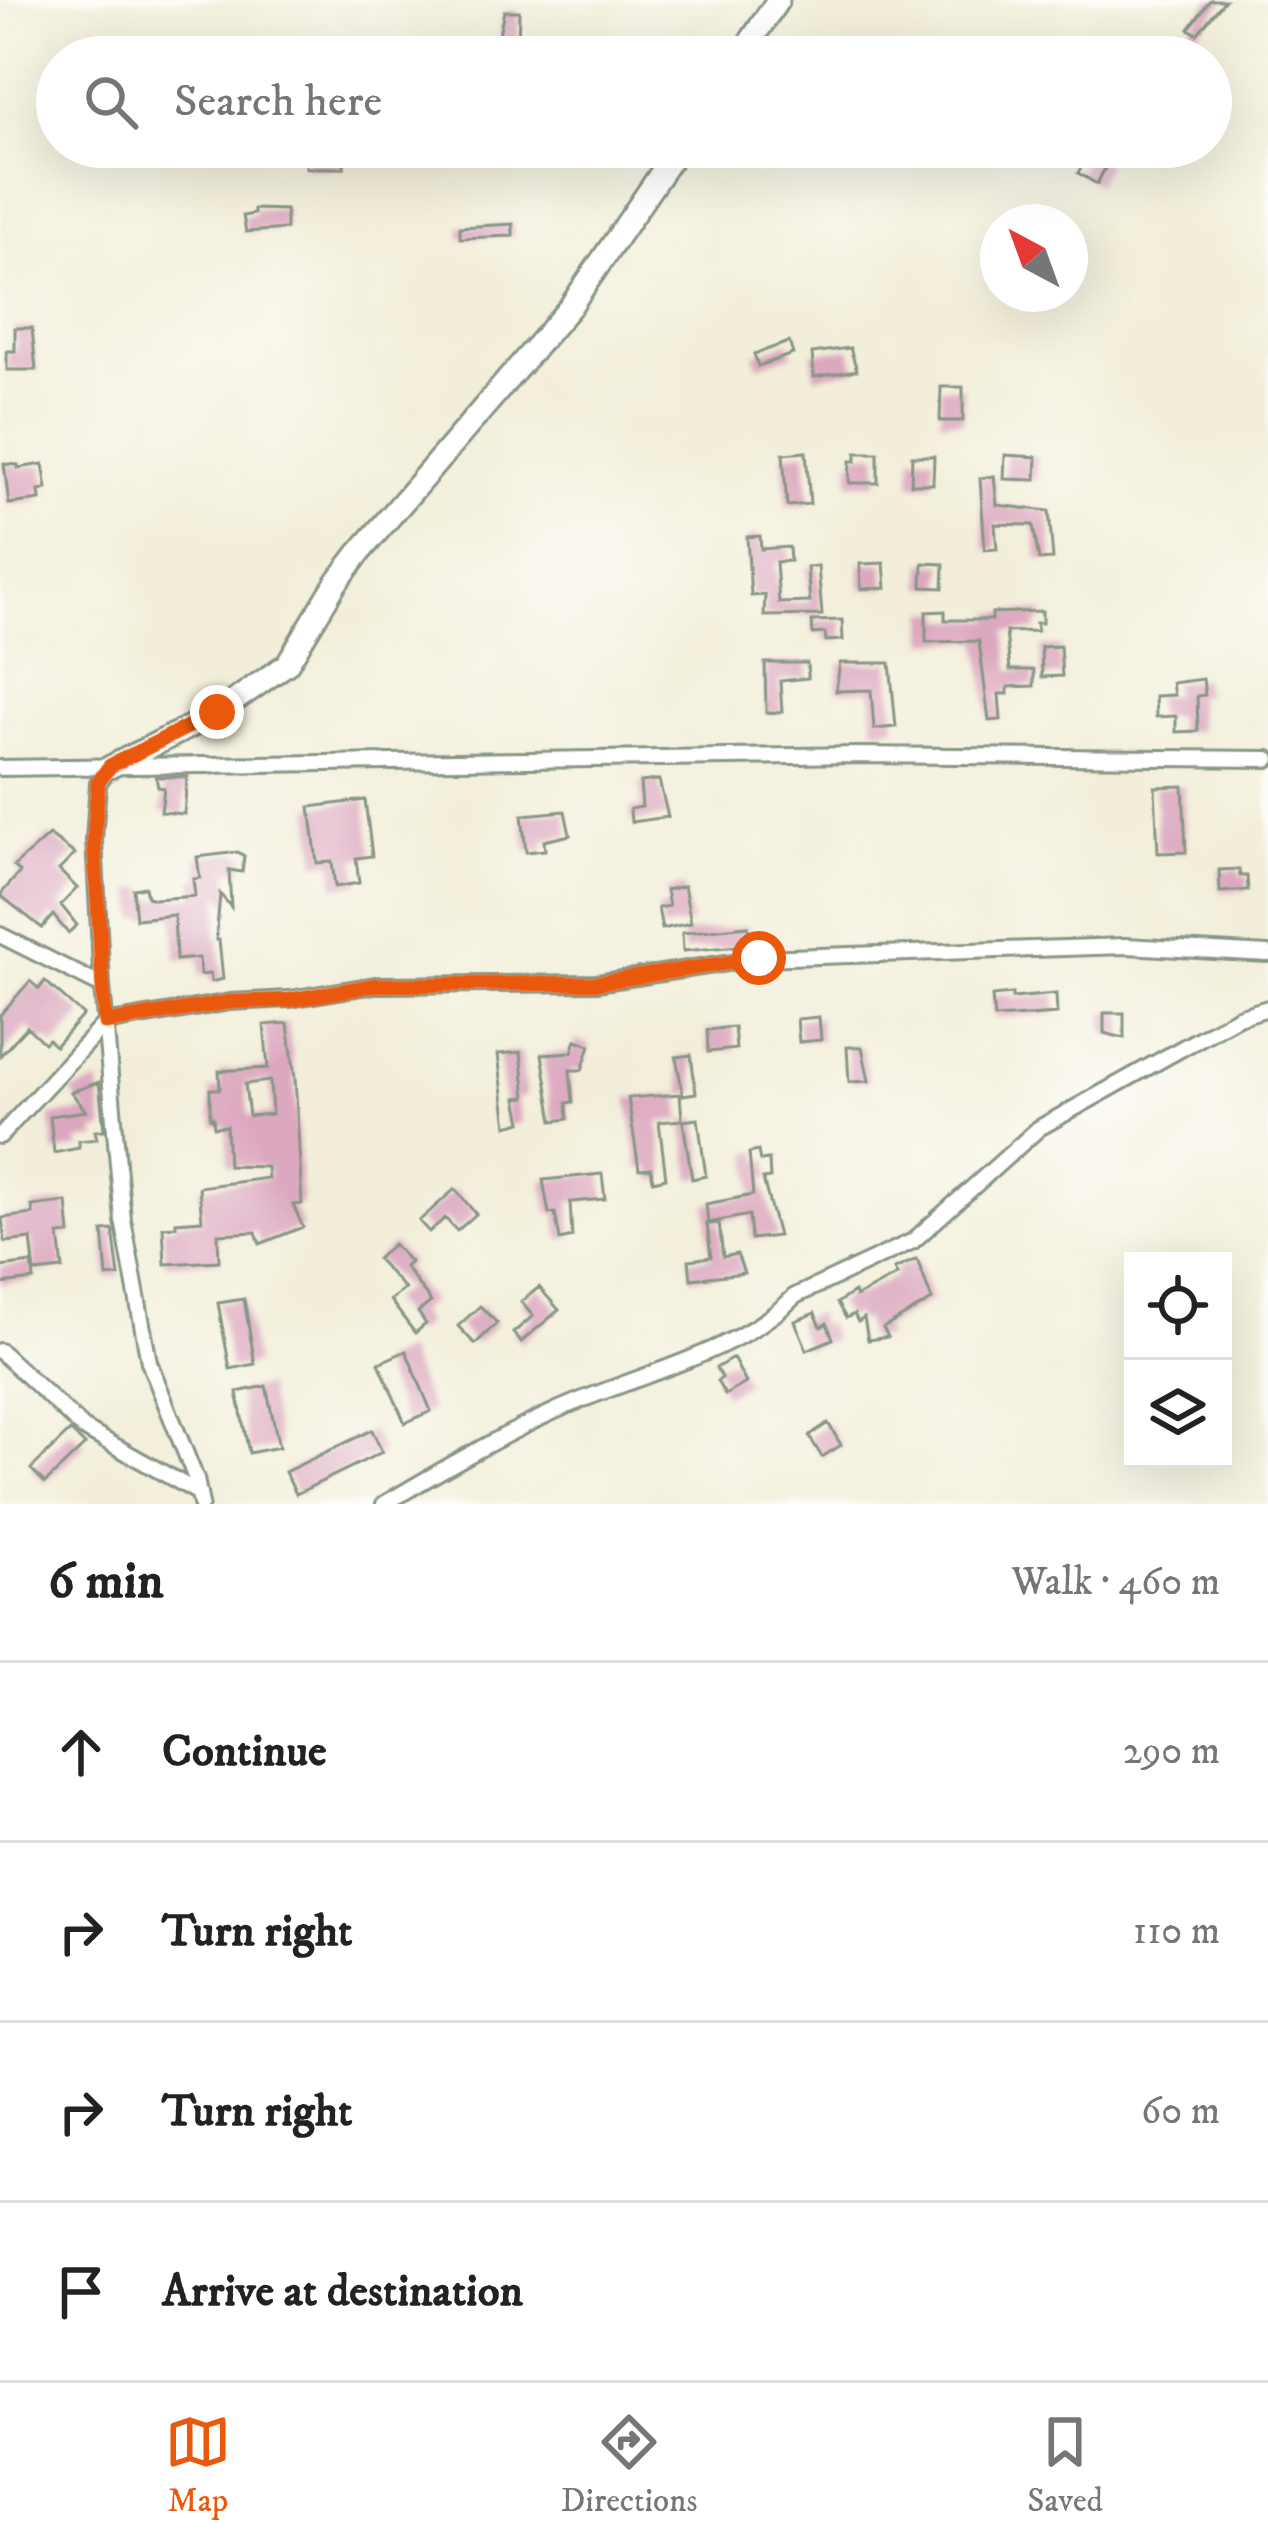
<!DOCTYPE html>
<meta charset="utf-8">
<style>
:root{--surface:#fff;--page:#f2f2f2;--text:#222;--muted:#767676;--line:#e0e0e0;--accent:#ea580c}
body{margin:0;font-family:"IM FELL DW Pica",serif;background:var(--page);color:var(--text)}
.controls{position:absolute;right:36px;bottom:36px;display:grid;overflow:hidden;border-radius:0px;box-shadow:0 12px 48px #0002}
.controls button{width:108px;height:108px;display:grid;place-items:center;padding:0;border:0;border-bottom:3px solid var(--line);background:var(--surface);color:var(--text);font:60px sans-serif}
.compass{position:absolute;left:980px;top:204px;width:108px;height:108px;border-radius:50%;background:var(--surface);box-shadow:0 12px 48px #0002;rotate:319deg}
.stop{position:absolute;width:36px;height:36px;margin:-27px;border:9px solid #ea580c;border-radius:50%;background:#fff}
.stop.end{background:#ea580c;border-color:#fff;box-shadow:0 3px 12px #0008}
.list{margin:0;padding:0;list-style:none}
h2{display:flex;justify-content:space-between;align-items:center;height:156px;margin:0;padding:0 48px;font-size:51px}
h2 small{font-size:39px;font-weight:400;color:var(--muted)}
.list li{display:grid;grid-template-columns:78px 1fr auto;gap:36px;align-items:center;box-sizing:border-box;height:180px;padding:0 48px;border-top:3px solid var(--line)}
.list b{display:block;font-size:45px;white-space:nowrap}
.list em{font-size:39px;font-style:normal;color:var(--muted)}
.icon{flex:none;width:66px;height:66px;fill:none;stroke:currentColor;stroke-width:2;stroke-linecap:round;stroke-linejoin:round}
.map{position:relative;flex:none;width:1268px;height:1504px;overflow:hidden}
.search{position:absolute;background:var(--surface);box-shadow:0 12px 48px #0002;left:36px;right:36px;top:36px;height:132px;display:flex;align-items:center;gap:30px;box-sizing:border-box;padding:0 42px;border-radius:66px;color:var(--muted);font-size:45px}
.sheet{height:876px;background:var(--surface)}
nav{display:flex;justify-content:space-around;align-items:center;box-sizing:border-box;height:168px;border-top:3px solid var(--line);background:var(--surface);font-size:33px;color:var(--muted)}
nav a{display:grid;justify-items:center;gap:6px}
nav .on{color:var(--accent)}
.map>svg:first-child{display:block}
</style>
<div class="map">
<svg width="1268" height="1504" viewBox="0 0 1268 1504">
<rect width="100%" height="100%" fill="#fdfcf7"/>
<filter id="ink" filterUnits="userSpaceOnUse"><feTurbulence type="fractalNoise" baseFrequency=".00833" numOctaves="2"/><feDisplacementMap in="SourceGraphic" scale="24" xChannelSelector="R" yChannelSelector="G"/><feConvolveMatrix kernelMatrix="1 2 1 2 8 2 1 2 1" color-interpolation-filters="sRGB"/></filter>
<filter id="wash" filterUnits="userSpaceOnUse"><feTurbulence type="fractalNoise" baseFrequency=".004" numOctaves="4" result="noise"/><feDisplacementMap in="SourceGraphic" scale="48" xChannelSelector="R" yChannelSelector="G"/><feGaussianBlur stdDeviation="2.7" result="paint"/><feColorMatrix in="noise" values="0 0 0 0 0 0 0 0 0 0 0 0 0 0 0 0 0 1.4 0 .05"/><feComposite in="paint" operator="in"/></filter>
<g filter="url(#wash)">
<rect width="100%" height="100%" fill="#f2eed9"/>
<g id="blocks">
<path fill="#dca8c0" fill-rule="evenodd" d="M 1210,0 L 1225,0 L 1197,34 L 1189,29 Z
M 504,11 L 519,11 L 518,48 L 503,47 L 503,35 L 499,35 Z
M 306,147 L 344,147 L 344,168 L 306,168 Z
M 1089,154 L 1107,164 L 1097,184 L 1078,173 Z
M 254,209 L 286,210 L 286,229 L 246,232 L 243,216 L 254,214 Z
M 513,224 L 513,236 L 460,238 L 460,227 Z
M 15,328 L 32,328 L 36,370 L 7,370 L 7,351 L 15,351 Z
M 789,342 L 793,354 L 758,366 L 754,354 Z
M 850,348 L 857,370 L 814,377 L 812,353 Z
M 941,387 L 963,387 L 963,421 L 940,421 Z
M 806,452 L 810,504 L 787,506 L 783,454 Z
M 856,453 L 878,453 L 878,483 L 849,483 L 850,461 L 856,461 Z
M 1005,455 L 1037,457 L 1036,480 L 1004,479 Z
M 912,456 L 934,456 L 933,484 L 911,484 Z
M 4,464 L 18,465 L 18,468 L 43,464 L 47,489 L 39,491 L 40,500 L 9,504 Z
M 994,476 L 997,505 L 1049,511 L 1053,559 L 1039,560 L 1033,525 L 995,524 L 997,549 L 985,550 L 980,478 Z
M 760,536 L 761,549 L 789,547 L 790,561 L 776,562 L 779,603 L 810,602 L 807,567 L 818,566 L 822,615 L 764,616 L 765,595 L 751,596 L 747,537 Z
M 884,563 L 886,588 L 861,589 L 860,564 Z
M 923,563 L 944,564 L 943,588 L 922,587 Z
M 945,611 L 945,620 L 992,620 L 992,613 L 1042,611 L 1042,623 L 1036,623 L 1037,631 L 1006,632 L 1010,670 L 1034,670 L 1034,686 L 1008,687 L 1008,694 L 999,694 L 1001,720 L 989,721 L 979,641 L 926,642 L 926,612 Z
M 842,620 L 843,640 L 826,641 L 825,633 L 813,634 L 812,621 Z
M 1060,646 L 1062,676 L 1042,677 L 1041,647 Z
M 765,663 L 807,663 L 808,678 L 780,681 L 782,712 L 766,713 Z
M 840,663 L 890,663 L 896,727 L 874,729 L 871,690 L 836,691 Z
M 1203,679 L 1205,695 L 1197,696 L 1198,731 L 1176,732 L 1176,716 L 1156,717 L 1155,696 L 1174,695 L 1172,683 Z
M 156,777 L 187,777 L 184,814 L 161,812 L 164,788 L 158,787 Z
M 659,780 L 668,817 L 631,822 L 630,809 L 642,807 L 640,782 Z
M 1183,786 L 1186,852 L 1158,853 L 1155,787 Z
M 365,800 L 372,856 L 356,858 L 359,883 L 335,887 L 332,862 L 317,863 L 310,807 Z
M 565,811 L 570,835 L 544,841 L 545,850 L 526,852 L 522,815 Z
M 49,835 L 75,854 L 59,870 L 77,888 L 61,905 L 77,925 L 68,933 L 53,915 L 42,928 L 0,895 L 20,872 L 14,866 Z
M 238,852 L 244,856 L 242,872 L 229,870 L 231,907 L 220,894 L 216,940 L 219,940 L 223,979 L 211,982 L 210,974 L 200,975 L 199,958 L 176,960 L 174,915 L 136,919 L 133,889 L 145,887 L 147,897 L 154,899 L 195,896 L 193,879 L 200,878 L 197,857 Z
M 1239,869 L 1240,876 L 1247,876 L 1248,890 L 1220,892 L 1219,870 Z
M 684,886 L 691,923 L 662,929 L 658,908 L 669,906 L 666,890 Z
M 748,926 L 750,945 L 683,951 L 682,933 Z
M 30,981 L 39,989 L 45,981 L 83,1015 L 55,1046 L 48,1039 L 44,1043 L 27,1027 L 0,1056 L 0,1015 Z
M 1012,994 L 1012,998 L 1056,994 L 1057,1014 L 994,1018 L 992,996 Z
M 1104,1013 L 1124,1013 L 1124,1038 L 1104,1033 Z
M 819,1017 L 821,1040 L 799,1042 L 797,1019 Z
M 288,1023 L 295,1078 L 302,1204 L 293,1205 L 303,1227 L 260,1244 L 256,1232 L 218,1234 L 219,1261 L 165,1264 L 163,1227 L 176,1226 L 176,1222 L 202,1220 L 199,1187 L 268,1178 L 267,1167 L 228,1166 L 226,1126 L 214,1127 L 213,1117 L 210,1118 L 210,1089 L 220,1089 L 219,1071 L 268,1068 L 264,1025 ZM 270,1081 L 272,1114 L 249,1116 L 245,1084 Z
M 734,1027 L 736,1049 L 708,1052 L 707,1030 Z
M 576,1040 L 590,1045 L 582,1070 L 570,1070 L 573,1102 L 567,1103 L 568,1119 L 553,1121 L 542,1054 L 572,1052 Z
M 847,1047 L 862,1047 L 869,1081 L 849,1082 Z
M 521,1052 L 526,1097 L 517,1098 L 522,1122 L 507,1126 L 498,1054 Z
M 691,1055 L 696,1093 L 683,1095 L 676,1057 Z
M 99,1082 L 104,1130 L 95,1131 L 97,1139 L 79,1141 L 79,1148 L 54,1153 L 50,1116 L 86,1111 L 71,1092 Z
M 680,1094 L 682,1120 L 659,1122 L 666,1178 L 653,1181 L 651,1168 L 639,1169 L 628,1098 Z
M 698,1119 L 706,1176 L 692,1179 L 683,1121 Z
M 758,1151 L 760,1161 L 769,1160 L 770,1178 L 763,1179 L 778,1236 L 751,1239 L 749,1215 L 708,1223 L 706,1204 L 753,1195 L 749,1153 Z
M 602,1174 L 605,1199 L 570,1202 L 572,1237 L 560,1240 L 555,1213 L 549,1214 L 543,1180 Z
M 455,1189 L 476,1214 L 457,1231 L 445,1218 L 429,1232 L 419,1221 Z
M 67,1202 L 70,1234 L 59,1235 L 63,1269 L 35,1272 L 31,1239 L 5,1242 L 2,1218 L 33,1214 L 32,1206 Z
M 719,1223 L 723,1257 L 737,1254 L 744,1273 L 691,1279 L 689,1260 L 711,1257 L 707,1224 Z
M 113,1230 L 119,1276 L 107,1277 L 103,1231 Z
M 393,1244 L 410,1262 L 405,1267 L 431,1302 L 418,1312 L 426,1324 L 415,1333 L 390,1300 L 405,1289 L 377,1259 Z
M 917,1259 L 932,1300 L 883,1328 L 888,1337 L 868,1340 L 864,1318 L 858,1322 L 854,1314 L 846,1318 L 837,1303 L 854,1292 L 856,1297 L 897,1275 L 894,1269 Z
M 32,1263 L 34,1280 L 0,1284 L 0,1267 Z
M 539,1287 L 559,1310 L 521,1342 L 513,1333 L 533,1316 L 521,1302 Z
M 244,1299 L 255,1364 L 230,1369 L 218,1303 Z
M 480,1306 L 497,1323 L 475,1344 L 458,1326 Z
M 815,1313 L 821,1327 L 827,1323 L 833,1339 L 807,1350 L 795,1321 Z
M 406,1351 L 431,1411 L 405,1423 L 379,1363 Z
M 733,1358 L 746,1383 L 725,1395 L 717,1381 L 722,1378 L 716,1368 Z
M 266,1386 L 279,1447 L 249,1453 L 237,1392 Z
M 828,1423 L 841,1445 L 822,1457 L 809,1436 Z
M 372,1430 L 382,1452 L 296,1494 L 285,1472 Z
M 70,1431 L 85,1445 L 45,1483 L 31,1469 Z"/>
</g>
</g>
<g filter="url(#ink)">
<use href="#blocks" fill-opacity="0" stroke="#889686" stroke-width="3"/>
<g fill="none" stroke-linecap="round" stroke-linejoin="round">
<defs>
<path id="street" d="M 110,767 L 98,783 L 94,840 L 102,986 L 123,1220 L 149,1362 L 196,1479 L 201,1504
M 0,768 L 857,755 L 1268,759
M 0,935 L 102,986
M 0,1136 L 105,1023 L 230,1002 L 290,999 L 375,985 L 597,983 L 759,958 L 1126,946 L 1268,954
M 0,1351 L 83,1428 L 199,1493
M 384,1504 C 440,1471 496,1438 555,1411 C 628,1377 737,1355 795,1296 L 913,1241 L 1039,1128 L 1238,1017 L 1268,1008"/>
<path id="secondary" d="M 740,57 L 778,0
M 110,767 L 217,713 L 287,664 L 336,583 L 359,553 L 570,307 L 679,147"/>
</defs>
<use href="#street" stroke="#889686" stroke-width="20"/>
<use href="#secondary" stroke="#889686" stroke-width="27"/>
<use href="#street" stroke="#fff" stroke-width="14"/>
<use href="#secondary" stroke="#fff" stroke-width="21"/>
</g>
</g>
<g fill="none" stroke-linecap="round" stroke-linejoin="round" filter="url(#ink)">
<path stroke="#ea580c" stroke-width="15" d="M 217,712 L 110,766 L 98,782 L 94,840 L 105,1023 L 230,1002 L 290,1000 L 375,985 L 597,983 L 759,958"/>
</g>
</svg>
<div class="controls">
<button><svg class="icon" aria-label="locate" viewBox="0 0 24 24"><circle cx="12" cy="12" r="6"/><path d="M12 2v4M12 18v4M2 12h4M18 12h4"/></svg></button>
<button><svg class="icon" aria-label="layers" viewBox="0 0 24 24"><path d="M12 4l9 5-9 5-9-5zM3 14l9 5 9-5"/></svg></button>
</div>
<svg class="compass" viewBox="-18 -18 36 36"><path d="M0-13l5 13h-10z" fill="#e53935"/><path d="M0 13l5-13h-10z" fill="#767676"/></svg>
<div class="stop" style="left:759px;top:958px"></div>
<div class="stop end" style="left:217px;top:712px"></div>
<div class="search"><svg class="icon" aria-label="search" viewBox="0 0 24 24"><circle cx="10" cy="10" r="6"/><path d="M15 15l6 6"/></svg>Search here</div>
</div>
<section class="sheet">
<h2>6 min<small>Walk · 460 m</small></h2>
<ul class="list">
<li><svg class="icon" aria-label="ahead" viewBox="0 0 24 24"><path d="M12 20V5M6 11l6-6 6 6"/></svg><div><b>Continue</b></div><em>290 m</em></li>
<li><svg class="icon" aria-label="right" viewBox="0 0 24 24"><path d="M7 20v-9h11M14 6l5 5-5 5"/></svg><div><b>Turn right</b></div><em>110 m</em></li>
<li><svg class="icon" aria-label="right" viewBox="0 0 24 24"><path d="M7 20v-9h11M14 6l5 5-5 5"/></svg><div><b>Turn right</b></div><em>60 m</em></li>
<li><svg class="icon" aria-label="arrive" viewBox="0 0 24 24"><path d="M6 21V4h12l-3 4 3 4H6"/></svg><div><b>Arrive at destination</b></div></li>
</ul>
</section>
<nav>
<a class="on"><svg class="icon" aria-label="map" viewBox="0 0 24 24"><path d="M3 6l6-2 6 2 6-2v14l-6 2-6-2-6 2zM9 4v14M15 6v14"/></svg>Map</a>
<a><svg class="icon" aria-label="directions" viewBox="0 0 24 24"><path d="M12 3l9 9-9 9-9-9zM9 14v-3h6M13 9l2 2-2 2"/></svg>Directions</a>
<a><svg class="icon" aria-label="saved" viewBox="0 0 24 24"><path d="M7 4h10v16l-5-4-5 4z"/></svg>Saved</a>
</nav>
